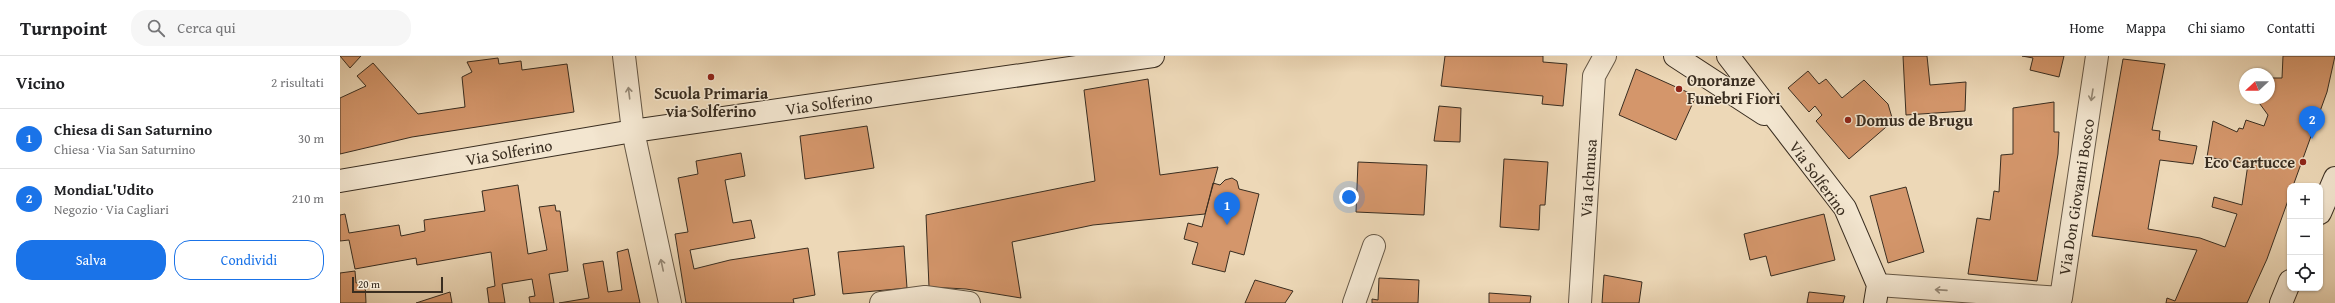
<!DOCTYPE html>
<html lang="it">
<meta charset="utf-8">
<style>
:root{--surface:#fff;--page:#f6f6f6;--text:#202124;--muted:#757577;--line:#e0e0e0;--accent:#1a73e8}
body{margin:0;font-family:"Gentium Book Plus",serif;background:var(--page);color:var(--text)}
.controls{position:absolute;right:12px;bottom:12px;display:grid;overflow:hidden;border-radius:8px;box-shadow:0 1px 3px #0004}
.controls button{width:36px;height:36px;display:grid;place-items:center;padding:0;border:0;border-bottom:1px solid var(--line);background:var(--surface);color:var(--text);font:20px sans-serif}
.compass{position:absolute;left:1899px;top:12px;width:36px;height:36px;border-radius:50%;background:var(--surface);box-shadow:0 1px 3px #0004;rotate:248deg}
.scale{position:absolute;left:12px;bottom:10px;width:91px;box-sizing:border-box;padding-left:4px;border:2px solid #392d20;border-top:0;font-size:11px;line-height:14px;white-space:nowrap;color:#392d20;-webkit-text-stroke:3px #f3e6d0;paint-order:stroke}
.you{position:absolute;left:1009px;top:141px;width:14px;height:14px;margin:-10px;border:3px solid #fff;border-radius:50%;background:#1a73e8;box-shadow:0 0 0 6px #1a73e833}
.badge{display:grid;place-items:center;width:26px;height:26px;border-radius:50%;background:var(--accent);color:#fff;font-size:13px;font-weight:700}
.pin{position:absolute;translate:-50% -33px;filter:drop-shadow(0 1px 2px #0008)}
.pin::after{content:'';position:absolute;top:21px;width:14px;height:12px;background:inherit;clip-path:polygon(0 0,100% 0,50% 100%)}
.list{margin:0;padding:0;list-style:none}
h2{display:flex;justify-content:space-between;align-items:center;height:52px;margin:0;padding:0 16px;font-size:17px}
h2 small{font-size:13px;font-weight:400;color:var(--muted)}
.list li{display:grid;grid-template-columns:26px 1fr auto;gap:12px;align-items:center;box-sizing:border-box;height:60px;padding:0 16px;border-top:1px solid var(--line)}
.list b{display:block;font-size:15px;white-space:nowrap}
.list p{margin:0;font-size:13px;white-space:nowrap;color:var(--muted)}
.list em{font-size:13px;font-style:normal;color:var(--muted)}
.actions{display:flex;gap:8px;padding:12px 16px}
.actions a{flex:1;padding:9px 0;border:1px solid var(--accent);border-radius:16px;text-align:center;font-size:14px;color:var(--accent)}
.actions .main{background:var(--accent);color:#fff}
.icon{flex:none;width:22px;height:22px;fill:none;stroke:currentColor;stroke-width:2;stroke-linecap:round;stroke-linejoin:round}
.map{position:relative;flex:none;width:1995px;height:247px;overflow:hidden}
header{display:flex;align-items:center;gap:24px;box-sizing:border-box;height:56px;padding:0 20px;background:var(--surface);border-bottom:1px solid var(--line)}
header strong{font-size:19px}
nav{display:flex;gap:22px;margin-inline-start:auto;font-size:14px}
.search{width:280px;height:36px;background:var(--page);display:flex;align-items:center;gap:10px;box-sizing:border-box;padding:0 14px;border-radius:16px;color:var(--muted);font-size:15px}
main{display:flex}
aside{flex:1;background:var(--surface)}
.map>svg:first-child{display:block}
</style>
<header>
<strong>Turnpoint</strong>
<div class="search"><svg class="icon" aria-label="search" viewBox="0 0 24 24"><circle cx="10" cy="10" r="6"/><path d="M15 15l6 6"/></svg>Cerca qui</div>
<nav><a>Home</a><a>Mappa</a><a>Chi siamo</a><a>Contatti</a></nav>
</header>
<main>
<aside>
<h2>Vicino<small>2 risultati</small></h2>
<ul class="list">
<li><span class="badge">1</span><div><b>Chiesa di San Saturnino</b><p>Chiesa · Via San Saturnino</p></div><em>30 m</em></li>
<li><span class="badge">2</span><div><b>MondiaL'Udito</b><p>Negozio · Via Cagliari</p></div><em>210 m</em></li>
</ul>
<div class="actions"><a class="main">Salva</a><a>Condividi</a></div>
</aside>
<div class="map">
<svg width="1995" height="247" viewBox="0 0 1995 247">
<rect width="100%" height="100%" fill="#edd8b7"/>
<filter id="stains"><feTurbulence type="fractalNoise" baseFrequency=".005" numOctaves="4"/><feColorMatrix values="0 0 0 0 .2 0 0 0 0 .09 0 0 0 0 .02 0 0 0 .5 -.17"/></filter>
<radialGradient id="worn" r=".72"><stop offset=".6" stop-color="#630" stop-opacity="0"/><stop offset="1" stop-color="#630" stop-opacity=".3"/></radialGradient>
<path fill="#d4966b" stroke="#392d20" d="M 0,0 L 21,0 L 10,12 Z
M 1105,0 L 1203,0 L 1203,6 L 1227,8 L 1223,50 L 1202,48 L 1203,40 L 1101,30 Z
M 1563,0 L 1587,0 L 1590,29 L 1626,26 L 1625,55 L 1566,59 Z
M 1682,0 L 1724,0 L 1719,21 L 1690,14 L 1693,2 Z
M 1943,0 L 1995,0 L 1987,36 L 1953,130 L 1950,130 L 1950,139 L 1927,203 L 1907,247 L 1826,247 L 1827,242 L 1835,245 L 1857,194 L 1752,180 L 1783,3 L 1825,8 L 1812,74 L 1820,75 L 1819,84 L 1857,90 L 1853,108 L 1820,104 L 1808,173 L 1860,182 L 1885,191 L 1897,158 L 1872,151 L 1874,141 L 1902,149 L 1908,108 L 1867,101 L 1873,65 L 1897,76 L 1899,72 L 1903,73 L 1906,64 L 1924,70 L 1928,59 L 1917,44 L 1919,42 L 1929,42 L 1929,22 L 1942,22 Z
M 158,2 L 159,8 L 181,5 L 182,14 L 227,8 L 234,56 L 72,81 L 0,98 L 0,42 L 26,30 L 17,20 L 33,7 L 78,58 L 125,51 L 122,21 L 132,16 L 127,6 Z
M 1296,13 L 1356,40 L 1336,84 L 1279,59 Z
M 1468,15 L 1479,28 L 1486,23 L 1502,42 L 1524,24 L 1548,48 L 1553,65 L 1509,103 L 1476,65 L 1482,59 L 1475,50 L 1469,56 L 1448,32 Z
M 808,23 L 820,119 L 878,111 L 865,158 L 753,169 L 672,186 L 681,242 L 626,233 L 589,231 L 586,159 L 755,125 L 744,34 Z
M 1714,46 L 1714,76 L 1719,76 L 1718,98 L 1697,225 L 1628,218 L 1637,162 L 1650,164 L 1654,135 L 1659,136 L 1661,99 L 1673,98 L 1673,52 Z
M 1099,50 L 1121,52 L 1120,86 L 1094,85 Z
M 527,70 L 534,112 L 465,123 L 460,80 Z
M 401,97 L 405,120 L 385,124 L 393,167 L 411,164 L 415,182 L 350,194 L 354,213 L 390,204 L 468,192 L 475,239 L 453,243 L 454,247 L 346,247 L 335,178 L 348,176 L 338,122 L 358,118 L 356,105 Z
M 1164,103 L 1208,106 L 1205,149 L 1200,149 L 1199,174 L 1160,171 Z
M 1018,106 L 1087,109 L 1084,159 L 1016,156 Z
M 892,122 L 897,125 L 899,133 L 919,138 L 904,199 L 890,195 L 885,216 L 852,208 L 858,187 L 844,183 L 848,167 L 862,171 L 873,127 L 880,129 L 885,124 Z
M 178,129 L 188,198 L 207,194 L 199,151 L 215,149 L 216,155 L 220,155 L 228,215 L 209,218 L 214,247 L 190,247 L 189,241 L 195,240 L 192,223 L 162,228 L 165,247 L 149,247 L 147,232 L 155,230 L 151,196 L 77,209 L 76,202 L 15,213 L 9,184 L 0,185 L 0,159 L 5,158 L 9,177 L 59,169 L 61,180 L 85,175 L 84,164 L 145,155 L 142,135 Z
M 1566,131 L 1584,196 L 1548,207 L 1530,140 Z
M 1484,158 L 1495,204 L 1431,220 L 1426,200 L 1410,204 L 1404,178 Z
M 564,190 L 567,232 L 503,238 L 498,196 Z
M 288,193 L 300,247 L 219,247 L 249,242 L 243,208 L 263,205 L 268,236 L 282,234 L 277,196 Z
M 15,215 L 16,227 L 25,226 L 26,247 L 0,247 L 0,217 Z
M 1264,219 L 1302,226 L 1299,247 L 1262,247 Z
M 1039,222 L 1079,224 L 1078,247 L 1032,247 L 1032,243 L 1038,244 Z
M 915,224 L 953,235 L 945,247 L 905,247 Z
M 110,236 L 112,247 L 76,247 Z
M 1469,236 L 1505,240 L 1503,247 L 1467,247 Z
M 1149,237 L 1191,240 L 1190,247 L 1149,247 Z"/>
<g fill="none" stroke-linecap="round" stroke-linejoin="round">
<defs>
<path id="street" d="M 284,0 L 293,75 L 330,247
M 1538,229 L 1721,242 L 1757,0
M 541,247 L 585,241 L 629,247
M 1014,247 L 1034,190
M 1240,247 L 1254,20 L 1265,0"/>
<path id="secondary" d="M 1335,0 L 1424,58
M 1388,0 L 1505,152 L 1538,229 L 1535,247
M 0,125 L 293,75 L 813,0
M 1980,157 L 1995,122
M 1941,247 L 1950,225"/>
</defs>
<use href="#street" stroke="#665846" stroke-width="24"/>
<use href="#secondary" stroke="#392d20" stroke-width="24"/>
<use href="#street" stroke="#f3e6d0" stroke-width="22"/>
<use href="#secondary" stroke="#f3e6d0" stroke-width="22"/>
</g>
<defs><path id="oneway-shaft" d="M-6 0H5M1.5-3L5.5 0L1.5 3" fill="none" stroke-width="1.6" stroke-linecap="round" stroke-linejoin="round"/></defs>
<g stroke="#968a78">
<use href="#oneway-shaft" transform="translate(289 37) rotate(-97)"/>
<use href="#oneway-shaft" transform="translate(1752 39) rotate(99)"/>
<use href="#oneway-shaft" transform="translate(322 209) rotate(-102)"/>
<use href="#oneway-shaft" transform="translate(1601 234) rotate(-176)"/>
</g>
<g fill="#8f2418" stroke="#f3e6d0" stroke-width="1.5">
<circle cx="371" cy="21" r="4"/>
<circle cx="1339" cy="33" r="4"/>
<circle cx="1508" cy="64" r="4"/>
<circle cx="1963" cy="106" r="4"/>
</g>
<g text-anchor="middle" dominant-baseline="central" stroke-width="3" stroke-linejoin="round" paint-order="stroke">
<g font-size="16" font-weight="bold" fill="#392d20" stroke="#f3e6d0" text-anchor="start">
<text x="1347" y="24">Onoranze<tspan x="1347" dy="18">Funebri Fiori</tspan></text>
<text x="371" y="37" text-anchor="middle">Scuola Primaria<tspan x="371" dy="18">via Solferino</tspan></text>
<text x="1516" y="64">Domus de Brugu</text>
<text x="1955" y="106" text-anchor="end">Eco Cartucce</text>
</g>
<g font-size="16" fill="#392d20" stroke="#f3e6d0">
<text transform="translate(489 47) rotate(-8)">Via Solferino</text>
<text transform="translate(169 96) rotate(-10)">Via Solferino</text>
<text transform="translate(1248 122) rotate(-86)">Via Ichnusa</text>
<text transform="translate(1479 122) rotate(54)">Via Solferino</text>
<text transform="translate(1736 141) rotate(-81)">Via Don Giovanni Bosco</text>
</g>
</g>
<rect width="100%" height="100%" filter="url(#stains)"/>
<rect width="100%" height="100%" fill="url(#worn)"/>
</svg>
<div class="controls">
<button>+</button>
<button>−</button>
<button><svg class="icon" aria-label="locate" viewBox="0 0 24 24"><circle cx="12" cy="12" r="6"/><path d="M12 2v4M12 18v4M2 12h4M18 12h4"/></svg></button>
</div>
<svg class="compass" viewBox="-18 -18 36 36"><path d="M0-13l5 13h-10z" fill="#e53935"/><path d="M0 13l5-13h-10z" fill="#757577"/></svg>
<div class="scale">20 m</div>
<div class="you"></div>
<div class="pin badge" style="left:887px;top:169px">1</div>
<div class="pin badge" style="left:1972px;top:83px">2</div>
</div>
</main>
